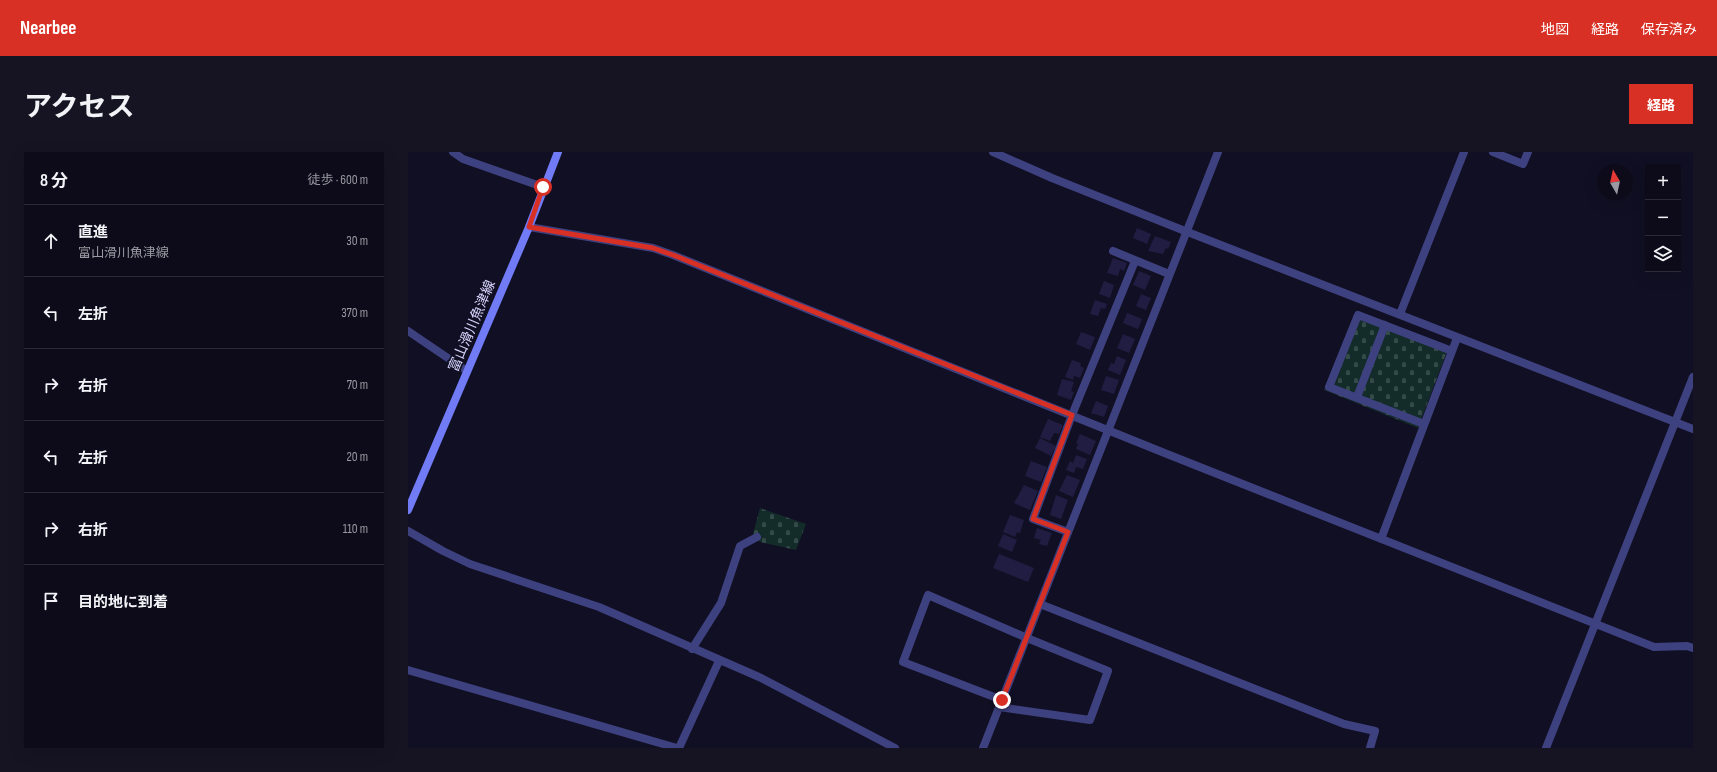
<!DOCTYPE html>
<html lang="ja">
<meta charset="utf-8">
<style>
:root{--surface:#0d0b1a;--page:#161423;--text:#f1f3f6;--muted:#9a9ba2;--line:#2d2b39;--accent:#d93025}
body{margin:0;font-family:"Sofia Sans Condensed","Noto Sans JP",sans-serif;background:var(--page);color:var(--text)}
.controls{position:absolute;right:12px;top:12px;display:grid;overflow:hidden;border-radius:0px;box-shadow:0 4px 16px #0002}
.controls button{width:36px;height:36px;display:grid;place-items:center;padding:0;border:0;border-bottom:1px solid var(--line);background:var(--surface);color:var(--text);font:20px sans-serif}
.compass{position:absolute;left:1189px;top:12px;width:36px;height:36px;border-radius:50%;background:var(--surface);box-shadow:0 4px 16px #0002;rotate:351deg}
.stop{position:absolute;width:12px;height:12px;margin:-9px;border:3px solid #d93025;border-radius:50%;background:#fff}
.stop.end{background:#d93025;border-color:#fff;box-shadow:0 1px 4px #0008}
.list{margin:0;padding:0;list-style:none}
h2{display:flex;justify-content:space-between;align-items:center;height:52px;margin:0;padding:0 16px;font-size:17px}
h2 small{font-size:13px;font-weight:400;color:var(--muted)}
.list li{display:grid;grid-template-columns:26px 1fr auto;gap:12px;align-items:center;box-sizing:border-box;height:72px;padding:0 16px;border-top:1px solid var(--line)}
.list b{display:block;font-size:15px;white-space:nowrap}
.list p{margin:0;font-size:13px;white-space:nowrap;color:var(--muted)}
.list em{font-size:13px;font-style:normal;color:var(--muted)}
.icon{flex:none;width:22px;height:22px;fill:none;stroke:currentColor;stroke-width:2;stroke-linecap:round;stroke-linejoin:round}
.map{position:relative;flex:none;width:1285px;height:596px;overflow:hidden;border-radius:0px}
header{display:flex;align-items:center;gap:24px;box-sizing:border-box;height:56px;padding:0 20px;background:var(--accent);color:#fff}
header strong{font-size:19px}
nav{display:flex;gap:22px;margin-inline-start:auto;font-size:14px}
.intro{display:flex;align-items:center;justify-content:space-between;box-sizing:border-box;height:96px;padding:0 24px}
h1{margin:0;font-size:28px}
.button{padding:10px 18px;border-radius:0px;background:var(--accent);color:#fff;font-size:14px;font-weight:700}
main{display:flex;gap:24px;padding:0 24px}
aside{flex:1;background:var(--surface);border-radius:0px;box-shadow:0 4px 16px #0002}
.map>svg:first-child{display:block}
</style>
<header>
<strong>Nearbee</strong>
<nav><a>地図</a><a>経路</a><a>保存済み</a></nav>
</header>
<div class="intro"><h1>アクセス</h1><a class="button">経路</a></div>
<main>
<aside>
<h2>8 分<small>徒歩 · 600 m</small></h2>
<ul class="list">
<li><svg class="icon" aria-label="ahead" viewBox="0 0 24 24"><path d="M12 20V5M6 11l6-6 6 6"/></svg><div><b>直進</b><p>富山滑川魚津線</p></div><em>30 m</em></li>
<li><svg class="icon" aria-label="left" viewBox="0 0 24 24"><path d="M17 20v-9H6M10 6l-5 5 5 5"/></svg><div><b>左折</b></div><em>370 m</em></li>
<li><svg class="icon" aria-label="right" viewBox="0 0 24 24"><path d="M7 20v-9h11M14 6l5 5-5 5"/></svg><div><b>右折</b></div><em>70 m</em></li>
<li><svg class="icon" aria-label="left" viewBox="0 0 24 24"><path d="M17 20v-9H6M10 6l-5 5 5 5"/></svg><div><b>左折</b></div><em>20 m</em></li>
<li><svg class="icon" aria-label="right" viewBox="0 0 24 24"><path d="M7 20v-9h11M14 6l5 5-5 5"/></svg><div><b>右折</b></div><em>110 m</em></li>
<li><svg class="icon" aria-label="arrive" viewBox="0 0 24 24"><path d="M6 21V4h12l-3 4 3 4H6"/></svg><div><b>目的地に到着</b></div></li>
</ul>
</aside>
<div class="map">
<svg width="1285" height="596" viewBox="0 0 1285 596">
<defs>
<pattern id="cemetery-stones" width="16" height="16" patternUnits="userSpaceOnUse"><rect width="16" height="16" fill="#132c29"/><path d="M2 7V4a2 2 0 0 1 4 0v3zM10 15v-3a2 2 0 0 1 4 0v3z" fill="#344a49"/></pattern>
</defs>
<rect width="100%" height="100%" fill="#110f23"/>
<path fill="url(#cemetery-stones)" d="M 948,159 L 1041,194 L 1010,276 L 916,238 Z
M 352,356 L 398,372 L 388,398 L 352,390 L 345,382 Z"/>
<path fill="#211d42" d="M 729,76 L 743,82 L 739,92 L 725,86 Z
M 747,84 L 763,90 L 760,97 L 758,96 L 755,102 L 740,99 Z
M 705,106 L 719,111 L 716,119 L 712,117 L 710,124 L 699,121 Z
M 731,119 L 743,124 L 737,138 L 725,133 Z
M 696,129 L 706,133 L 702,146 L 691,142 Z
M 733,142 L 743,146 L 738,158 L 728,154 Z
M 687,148 L 699,152 L 697,157 L 693,156 L 690,164 L 682,162 Z
M 719,161 L 734,167 L 730,177 L 715,171 Z
M 673,180 L 687,185 L 682,198 L 668,192 Z
M 715,182 L 727,187 L 721,201 L 709,196 Z
M 709,204 L 718,208 L 712,223 L 700,218 L 703,211 L 706,212 Z
M 664,208 L 673,211 L 672,214 L 676,216 L 672,226 L 666,224 L 665,228 L 657,225 Z
M 698,224 L 711,228 L 706,242 L 693,238 Z
M 654,227 L 666,230 L 663,239 L 666,240 L 663,248 L 649,243 Z
M 688,249 L 700,254 L 696,265 L 683,261 Z
M 640,267 L 655,273 L 651,282 L 646,281 L 642,289 L 632,285 Z
M 672,282 L 688,289 L 682,303 L 668,297 L 670,292 L 668,291 Z
M 632,286 L 648,294 L 643,304 L 627,296 Z
M 668,303 L 679,307 L 675,317 L 668,315 L 666,321 L 658,318 L 662,309 L 665,311 Z
M 623,309 L 639,315 L 633,330 L 617,324 Z
M 659,323 L 672,328 L 665,345 L 651,339 Z
M 616,333 L 630,339 L 622,358 L 606,351 Z
M 648,343 L 660,348 L 653,367 L 642,363 Z
M 602,363 L 616,368 L 612,381 L 609,380 L 607,385 L 595,380 Z
M 629,376 L 644,381 L 639,394 L 631,392 L 633,388 L 626,386 Z
M 595,382 L 609,388 L 604,400 L 590,394 Z
M 591,402 L 626,416 L 620,430 L 585,416 Z"/>
<g fill="none" stroke-linecap="round" stroke-linejoin="round">
<path stroke="#3e417f" stroke-width="8" d="M 45,0 L 55,7 L 135,35
M 585,0 L 644,26 L 777,79 L 1285,277
M 1085,0 L 1115,12 L 1120,0
M 121,75 L 245,96 L 265,103 L 759,302 L 1246,495 L 1279,494 L 1285,496
M 705,99 L 761,122
M 992,162 L 1056,0
M 0,179 L 59,219
M 949,245 L 977,173
M 1016,272 L 921,235 L 950,163 L 1044,199
M 0,379 L 35,399 L 62,412 L 191,455 L 351,525 L 487,596
M 660,380 L 625,367 L 664,263 L 727,109
M 973,387 L 1049,186
M 632,452 L 936,572 L 967,579 L 962,596
M 284,497 L 313,451 L 332,394 L 349,385
M 0,518 L 269,596
M 591,555 L 682,568 L 700,519 L 619,486 L 520,443 L 495,510 L 594,548
M 271,596 L 311,509
M 1138,596 L 1285,225"/>
<path stroke="#3e417f" stroke-width="8" d="M 575,596 L 810,0"/>
<path stroke="#717bf6" stroke-width="8" d="M 0,358 L 121,75 L 150,0"/>
</g>
<g fill="none" stroke-linecap="round" stroke-linejoin="round">
<path stroke="#d93025" stroke-width="5" d="M 135,35 L 121,75 L 245,96 L 265,103 L 664,263 L 625,367 L 660,380 L 594,548"/>
</g>
<g text-anchor="middle" dominant-baseline="central" stroke-width="3.5" stroke-linejoin="round" paint-order="stroke">
<g font-size="14" fill="#d4d4fc" stroke="#110f23">
<text transform="translate(64 174) rotate(-67)">富山滑川魚津線</text>
</g>
</g>
</svg>
<div class="controls">
<button>+</button>
<button>−</button>
<button><svg class="icon" aria-label="layers" viewBox="0 0 24 24"><path d="M12 4l9 5-9 5-9-5zM3 14l9 5 9-5"/></svg></button>
</div>
<svg class="compass" viewBox="-18 -18 36 36"><path d="M0-13l5 13h-10z" fill="#e53935"/><path d="M0 13l5-13h-10z" fill="#9a9ba2"/></svg>
<div class="stop" style="left:135px;top:35px"></div>
<div class="stop end" style="left:594px;top:548px"></div>
</div>
</main>
